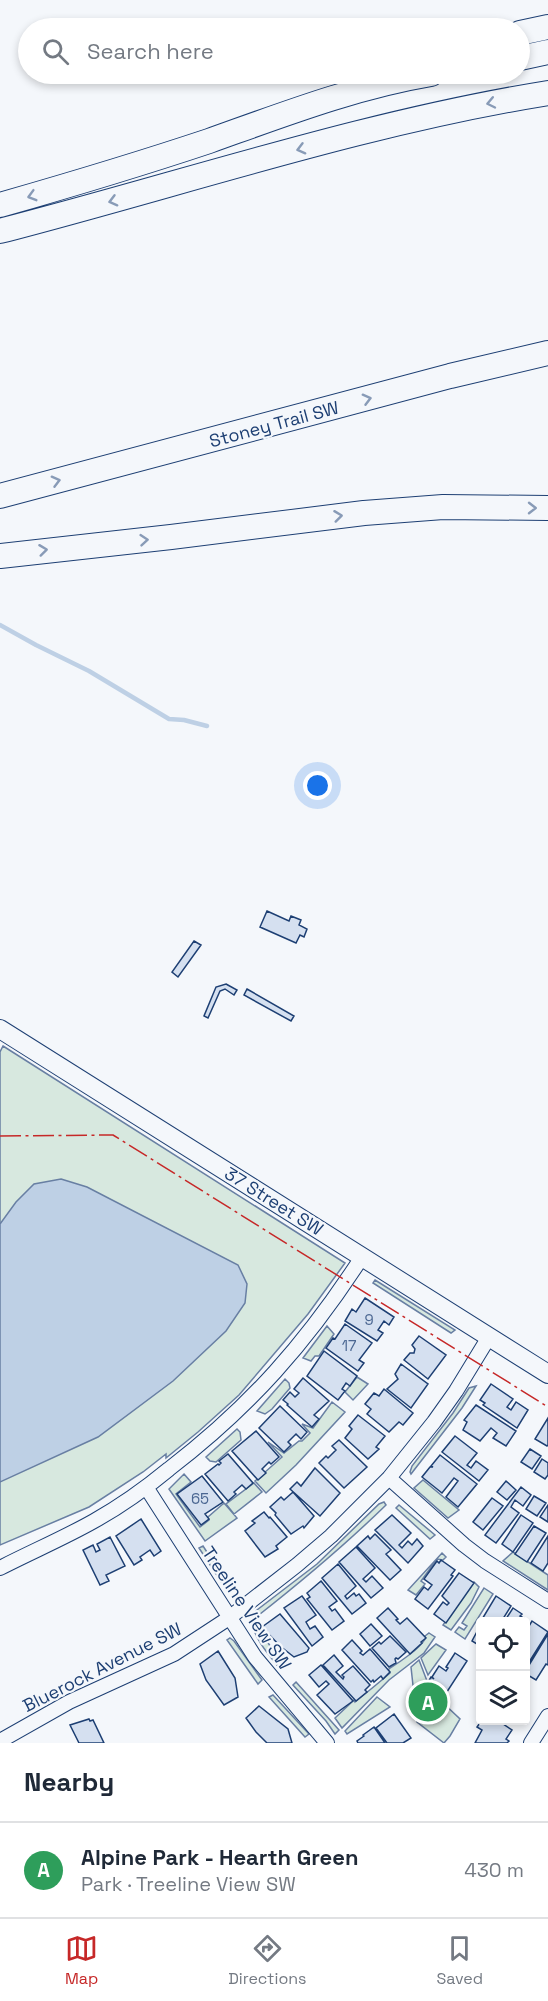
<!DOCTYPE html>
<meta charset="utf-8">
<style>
:root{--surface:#fff;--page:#f6f6f7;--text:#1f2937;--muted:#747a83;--line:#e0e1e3;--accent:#c62828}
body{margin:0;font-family:"Space Grotesk",sans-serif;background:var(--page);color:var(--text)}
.controls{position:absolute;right:18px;bottom:18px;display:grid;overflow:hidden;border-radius:6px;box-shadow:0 3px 9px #0003}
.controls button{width:54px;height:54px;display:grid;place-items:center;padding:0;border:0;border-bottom:2px solid var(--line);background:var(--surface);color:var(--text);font:30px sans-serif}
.you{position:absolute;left:318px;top:786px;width:21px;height:21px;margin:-15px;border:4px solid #fff;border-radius:50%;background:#1a73e8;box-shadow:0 0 0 9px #1a73e833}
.badge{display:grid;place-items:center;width:39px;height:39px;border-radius:50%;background:var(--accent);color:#fff;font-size:20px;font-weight:700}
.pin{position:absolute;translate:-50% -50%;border:3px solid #fff;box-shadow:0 2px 6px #0006}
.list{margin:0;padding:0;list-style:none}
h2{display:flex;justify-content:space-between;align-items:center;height:78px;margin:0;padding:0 24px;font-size:26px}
h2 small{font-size:20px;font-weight:400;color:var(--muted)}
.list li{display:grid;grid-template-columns:39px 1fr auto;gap:18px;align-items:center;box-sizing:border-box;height:96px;padding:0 24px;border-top:2px solid var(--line)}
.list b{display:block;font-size:22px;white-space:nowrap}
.list p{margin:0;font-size:20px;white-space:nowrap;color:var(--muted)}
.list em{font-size:20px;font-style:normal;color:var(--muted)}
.icon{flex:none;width:33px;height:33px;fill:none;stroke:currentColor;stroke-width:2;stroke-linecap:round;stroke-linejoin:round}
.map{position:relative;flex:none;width:548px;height:1743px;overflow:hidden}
.search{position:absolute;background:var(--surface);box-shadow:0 3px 9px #0003;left:18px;right:18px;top:18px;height:66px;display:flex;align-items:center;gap:15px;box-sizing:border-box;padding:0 21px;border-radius:33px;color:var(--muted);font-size:22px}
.sheet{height:174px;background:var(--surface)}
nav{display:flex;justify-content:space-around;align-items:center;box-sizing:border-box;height:84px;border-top:2px solid var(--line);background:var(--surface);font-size:16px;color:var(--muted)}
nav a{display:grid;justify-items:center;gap:3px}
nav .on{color:var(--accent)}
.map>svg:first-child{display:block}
</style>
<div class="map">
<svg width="548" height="1743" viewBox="0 0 548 1743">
<rect width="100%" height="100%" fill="#f4f7fb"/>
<path fill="#d7e8df" stroke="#687fa3" stroke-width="1.5" d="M 3,1046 L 345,1263 L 308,1314 L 239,1395 L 198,1432 L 166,1458 L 166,1454 L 143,1472 L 89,1507 L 0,1545 L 0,1052 Z
M 375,1280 L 455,1330 L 451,1333 L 373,1283 Z
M 327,1326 L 334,1334 L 319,1356 L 315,1356 L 311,1361 L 303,1358 Z
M 357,1377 L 368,1384 L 353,1400 L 345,1392 Z
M 285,1379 L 289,1383 L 290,1388 L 272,1409 L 265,1414 L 257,1411 Z
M 476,1386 L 462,1408 L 411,1474 L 410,1472 L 412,1466 L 453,1413 L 469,1388 Z
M 332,1402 L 345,1412 L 296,1465 L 266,1493 L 255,1481 L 282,1457 L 268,1442 L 284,1453 L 299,1441 L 302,1441 L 310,1433 L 302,1424 L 313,1428 Z
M 237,1429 L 240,1432 L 241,1440 L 216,1462 L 210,1461 L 206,1457 Z
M 184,1474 L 191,1482 L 176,1494 L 200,1527 L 209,1520 L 208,1517 L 224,1503 L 237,1518 L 205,1541 L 169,1489 Z
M 423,1480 L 459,1510 L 448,1518 L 414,1488 Z
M 254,1483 L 262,1492 L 234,1514 L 226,1504 Z
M 384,1502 L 386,1505 C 344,1546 301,1582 255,1618 L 253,1615 L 257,1610 L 317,1564 L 379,1504 Z
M 399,1505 L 435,1535 L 430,1539 L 396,1508 Z
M 203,1546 L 231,1589 L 231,1591 L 224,1586 L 199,1548 Z
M 513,1552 L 548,1575 L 548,1590 L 503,1561 Z
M 442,1553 L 446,1557 L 443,1560 L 437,1559 L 421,1581 L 425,1584 L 416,1595 L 408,1590 Z
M 474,1582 L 479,1587 L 471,1603 L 451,1630 L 443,1625 Z
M 484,1588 L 493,1594 L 465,1639 L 455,1632 L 459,1627 L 464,1630 L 467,1626 L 462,1623 Z
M 254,1623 L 285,1667 L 280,1669 C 270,1656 256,1641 252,1624 Z
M 429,1633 L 435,1637 L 424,1653 L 389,1680 L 342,1728 L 335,1718 L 354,1700 L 355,1702 C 366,1693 380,1682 390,1673 L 388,1670 L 390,1668 C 400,1662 419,1649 425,1639 L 425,1636 Z
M 230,1638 L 234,1641 L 262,1680 L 258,1684 L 227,1640 Z
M 436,1644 L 446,1650 L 428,1675 L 421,1658 Z
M 419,1660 L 427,1681 L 423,1690 L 441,1701 L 460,1719 L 450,1736 L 444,1743 L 417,1722 L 411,1667 Z
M 296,1682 L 339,1730 L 335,1734 L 326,1721 L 293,1685 Z
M 273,1695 L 309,1734 L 305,1737 L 269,1697 Z
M 377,1697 L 390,1707 L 347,1734 L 345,1731 Z"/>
<path fill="#bed0e5" stroke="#687fa3" stroke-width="1.5" d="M 61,1179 L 87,1187 L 238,1265 L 247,1284 L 245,1303 L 226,1331 L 173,1381 L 98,1437 L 0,1482 L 0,1224 L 16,1202 L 34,1184 Z"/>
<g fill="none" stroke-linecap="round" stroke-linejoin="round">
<path stroke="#bed0e5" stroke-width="4.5" d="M 0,625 L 36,645 L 89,671 L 169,719 L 184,720 L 207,726"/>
</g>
<path fill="#d5e0f0" stroke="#1d3f73" stroke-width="1.5" d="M 267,911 L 289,921 L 291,916 L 301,920 L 299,925 L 307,929 L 304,937 L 300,935 L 296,943 L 260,927 Z
M 194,941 L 201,945 L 178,977 L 172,972 Z
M 226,984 L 237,990 L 234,995 L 225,989 L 220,991 L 208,1018 L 204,1016 L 216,987 Z
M 247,989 L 294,1016 L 291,1021 L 244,995 Z
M 365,1298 L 394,1317 L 389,1325 L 384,1321 L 378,1330 L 383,1333 L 377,1341 L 345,1321 L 352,1309 L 356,1312 Z
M 345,1324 L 372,1343 L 359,1360 L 364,1363 L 358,1371 L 326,1348 L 333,1338 L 335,1339 Z
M 419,1336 L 446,1355 L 428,1379 L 404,1360 L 410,1353 L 414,1353 L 415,1349 L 412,1345 Z
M 324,1351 L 357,1376 L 350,1386 L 346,1383 L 342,1389 L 345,1391 L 338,1400 L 307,1376 Z
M 401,1364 L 428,1384 L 411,1408 L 387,1389 L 398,1379 L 395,1374 Z
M 303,1378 L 329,1401 L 314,1415 L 319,1419 L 312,1427 L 287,1405 L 288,1404 L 283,1400 L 290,1392 L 295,1397 L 299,1393 L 294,1389 Z
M 491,1384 L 513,1399 L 507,1407 L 511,1410 L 516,1402 L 528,1410 L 517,1428 L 483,1405 L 485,1403 L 480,1400 Z
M 384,1389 L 413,1413 L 403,1425 L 399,1422 L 389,1432 L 367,1414 L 371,1409 L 365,1404 L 374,1393 L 379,1396 Z
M 476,1405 L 516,1431 L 506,1446 L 493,1438 L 497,1433 L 491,1428 L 480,1441 L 463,1430 L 467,1422 L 464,1420 Z
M 280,1406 L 307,1432 L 301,1439 L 296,1434 L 288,1442 L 291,1445 L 284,1452 L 259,1428 Z
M 358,1415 L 385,1436 L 376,1447 L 379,1449 L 368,1459 L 345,1438 L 352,1429 L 349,1426 Z
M 548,1418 L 548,1445 L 547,1446 L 535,1439 Z
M 256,1431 L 279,1457 L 271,1464 L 269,1462 L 262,1469 L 266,1473 L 258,1480 L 232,1451 Z
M 455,1436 L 477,1453 L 467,1465 L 471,1468 L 476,1461 L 488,1470 L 479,1481 L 442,1452 Z
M 339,1440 L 367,1467 L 344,1488 L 319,1463 L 326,1456 L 328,1458 L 336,1450 L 332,1446 Z
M 530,1449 L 541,1456 L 532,1469 L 521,1462 Z
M 228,1454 L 253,1483 L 246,1489 L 242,1485 L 234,1492 L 236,1494 L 228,1501 L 205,1474 L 218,1464 L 219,1465 L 221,1463 L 219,1461 Z
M 440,1455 L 477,1484 L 458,1507 L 446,1497 L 458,1481 L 454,1478 L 442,1493 L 422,1477 L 430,1467 L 433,1467 L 431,1466 Z
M 542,1459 L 548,1463 L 548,1475 L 545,1479 L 534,1472 Z
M 315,1468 L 340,1493 L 320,1516 L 290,1489 L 297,1482 L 301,1486 Z
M 202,1476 L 223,1502 L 205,1514 L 209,1519 L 201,1525 L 177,1494 Z
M 506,1481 L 516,1490 L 507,1500 L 497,1492 Z
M 521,1487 L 531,1495 L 523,1506 L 515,1500 L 511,1507 L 519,1513 L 496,1543 L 485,1535 Z
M 293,1492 L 314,1516 L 304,1528 L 303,1526 L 291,1534 L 275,1515 L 276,1513 L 270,1507 L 281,1497 L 284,1500 Z
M 534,1496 L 546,1503 L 537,1516 L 526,1509 Z
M 492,1498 L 503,1506 L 483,1530 L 473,1522 Z
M 548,1505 L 548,1522 L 540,1517 Z
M 264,1512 L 269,1518 L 270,1517 L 287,1537 L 276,1546 L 278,1549 L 265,1557 L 245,1531 L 255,1523 L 252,1521 Z
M 392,1515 L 411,1533 L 399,1545 L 402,1548 L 408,1541 L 412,1545 L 417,1539 L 423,1546 L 408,1563 L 375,1530 Z
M 521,1515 L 533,1523 L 513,1552 L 502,1544 Z
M 141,1519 L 161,1551 L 154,1556 L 150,1550 L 140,1557 L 142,1560 L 134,1565 L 116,1536 Z
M 534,1526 L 546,1533 L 527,1562 L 515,1554 Z
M 375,1534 L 391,1550 L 386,1554 L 401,1570 L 390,1580 L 357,1546 L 368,1536 L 370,1539 Z
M 548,1536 L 548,1563 L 543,1571 L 531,1563 Z
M 110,1537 L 125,1566 L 106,1575 L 109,1581 L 100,1585 L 83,1550 L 93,1545 L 96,1552 L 100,1550 L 97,1544 Z
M 356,1547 L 375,1568 L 363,1579 L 366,1582 L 372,1576 L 383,1588 L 371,1598 L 339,1562 Z
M 441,1560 L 455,1570 L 451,1575 L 453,1576 L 428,1609 L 415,1599 L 424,1587 L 428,1590 L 432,1585 L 424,1579 L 437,1561 L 439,1563 Z
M 338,1564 L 356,1586 L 345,1596 L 347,1599 L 354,1593 L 356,1596 L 359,1594 L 366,1603 L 352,1614 L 322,1578 Z
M 459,1573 L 474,1583 L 446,1623 L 434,1614 L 443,1602 L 447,1605 L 449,1603 L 442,1596 Z
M 321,1581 L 337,1601 L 329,1607 L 332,1611 L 335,1609 L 344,1621 L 332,1630 L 307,1599 L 310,1597 L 307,1593 Z
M 302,1596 L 316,1615 L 306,1622 L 310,1629 L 315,1626 L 323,1637 L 312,1646 L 284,1608 Z
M 496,1596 L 511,1606 L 501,1622 L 482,1622 L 481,1621 Z
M 388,1608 L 398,1619 L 396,1620 L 400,1624 L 407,1618 L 426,1638 L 421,1642 L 422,1643 L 410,1654 L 377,1618 Z
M 513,1608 L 522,1614 L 520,1616 L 527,1620 L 526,1622 L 529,1624 L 526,1629 L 526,1622 L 504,1622 Z
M 280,1614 L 309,1648 L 307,1652 L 294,1657 L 280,1646 L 262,1627 Z
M 532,1621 L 548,1632 L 526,1667 L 526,1631 Z
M 371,1624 L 382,1636 L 370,1646 L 360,1634 Z
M 480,1626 L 480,1646 L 472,1641 Z
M 548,1634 L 548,1665 L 546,1664 L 536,1680 L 526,1674 L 526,1670 Z
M 390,1636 L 406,1652 L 398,1659 L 396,1658 L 395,1659 L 396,1663 L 389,1667 L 372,1648 L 379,1642 L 381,1644 Z
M 352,1640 L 362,1651 L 360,1653 L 363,1655 L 370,1649 L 390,1672 L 383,1679 L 381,1676 L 374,1682 L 373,1680 L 371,1682 L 342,1650 Z
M 218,1651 L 235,1678 L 238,1697 L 224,1705 L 206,1680 L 200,1664 Z
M 455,1653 L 467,1661 L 443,1698 L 425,1687 L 431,1677 L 434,1679 L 432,1677 L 439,1666 L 446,1671 L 448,1668 L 446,1667 Z
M 334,1655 L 343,1666 L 336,1672 L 343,1679 L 344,1677 L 342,1675 L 353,1666 L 370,1685 L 365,1690 L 367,1692 L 356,1701 L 323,1665 Z
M 321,1665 L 353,1701 L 335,1714 L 317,1695 L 329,1684 L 326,1681 L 319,1687 L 309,1675 Z
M 259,1706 L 288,1729 L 292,1743 L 267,1743 L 256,1732 L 246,1718 Z
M 394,1714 L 411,1738 L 403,1743 L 387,1743 L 376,1728 Z
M 89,1719 L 90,1721 L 93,1720 L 104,1743 L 79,1743 L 70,1725 Z
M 482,1720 L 497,1720 L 512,1730 L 506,1739 L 509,1741 L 507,1743 L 475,1743 L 482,1730 L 477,1727 Z
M 374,1727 L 385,1743 L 358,1743 L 357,1741 L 364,1736 L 363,1735 Z"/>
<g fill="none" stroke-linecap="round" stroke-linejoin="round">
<defs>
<path id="street" d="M 389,1478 L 464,1545 L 485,1561 L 548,1601
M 146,1487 L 255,1657 L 327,1743
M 0,1568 C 31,1552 64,1538 94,1521 C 121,1506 146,1488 169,1469 C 250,1407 307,1342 362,1257
M 0,1741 L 69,1702 L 174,1654 L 229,1618 L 297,1565 L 331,1536 L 389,1478 L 434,1422 L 456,1391 L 489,1337
M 531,1743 L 548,1716"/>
<path id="secondary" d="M 0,1029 L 548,1374"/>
<path id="highway" d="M 520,33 L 548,27
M 520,58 L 548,52
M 0,205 C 70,185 140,164 209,141 C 282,115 354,87 431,74
M 0,231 C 182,184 362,123 548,93
M 0,496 L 450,376 L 548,353
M 0,556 L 171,537 L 364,513 L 443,507 L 548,508"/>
</defs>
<use href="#street" stroke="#1d3f73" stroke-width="16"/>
<use href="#secondary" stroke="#1d3f73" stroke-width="20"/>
<use href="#highway" stroke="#1d3f73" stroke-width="26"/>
<use href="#street" stroke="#f4f7fb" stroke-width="14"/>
<use href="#secondary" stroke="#f4f7fb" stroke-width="18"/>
<use href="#highway" stroke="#f4f7fb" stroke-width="24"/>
<path stroke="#c62828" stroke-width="1.5" stroke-dasharray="21 4.5 3 4.5" stroke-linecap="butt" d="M 0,1136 L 113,1135 L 548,1407"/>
</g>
<defs><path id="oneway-chevron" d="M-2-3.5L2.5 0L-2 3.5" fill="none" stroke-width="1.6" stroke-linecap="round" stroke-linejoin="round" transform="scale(1.5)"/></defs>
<g stroke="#889bb7">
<use href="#oneway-chevron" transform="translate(491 103) rotate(168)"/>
<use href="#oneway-chevron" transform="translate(301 149) rotate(165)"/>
<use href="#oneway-chevron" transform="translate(32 196) rotate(164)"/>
<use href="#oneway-chevron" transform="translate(113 201) rotate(165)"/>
<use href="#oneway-chevron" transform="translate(367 399) rotate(-15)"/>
<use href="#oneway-chevron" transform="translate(56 481) rotate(-15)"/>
<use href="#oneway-chevron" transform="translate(532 508)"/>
<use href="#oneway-chevron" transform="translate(338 516) rotate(-7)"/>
<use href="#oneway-chevron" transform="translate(144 540) rotate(-5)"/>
<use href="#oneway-chevron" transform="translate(43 550) rotate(-7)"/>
</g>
<g text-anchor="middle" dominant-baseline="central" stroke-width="4.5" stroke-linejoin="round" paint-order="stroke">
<g font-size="15" fill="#4b6792">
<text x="369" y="1319">9</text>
<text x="349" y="1345">17</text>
<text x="200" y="1498">65</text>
</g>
<g font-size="18" fill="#1d3f73" stroke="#f4f7fb">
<text transform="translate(274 424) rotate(-15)">Stoney Trail SW</text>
<text transform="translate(274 1201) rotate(32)">37 Street SW</text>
<text transform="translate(247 1608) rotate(56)">Treeline View SW</text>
<text transform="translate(102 1667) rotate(-27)">Bluerock Avenue SW</text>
</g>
</g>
</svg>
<div class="controls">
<button><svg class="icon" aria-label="locate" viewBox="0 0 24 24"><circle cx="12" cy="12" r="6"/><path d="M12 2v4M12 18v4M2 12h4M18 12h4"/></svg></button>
<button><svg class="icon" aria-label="layers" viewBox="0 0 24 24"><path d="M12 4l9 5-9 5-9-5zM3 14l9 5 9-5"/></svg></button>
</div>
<div class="you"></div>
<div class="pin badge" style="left:428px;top:1702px;background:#2e9e5b">A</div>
<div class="search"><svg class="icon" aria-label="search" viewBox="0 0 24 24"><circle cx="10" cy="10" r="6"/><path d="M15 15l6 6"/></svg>Search here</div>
</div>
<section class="sheet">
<h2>Nearby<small></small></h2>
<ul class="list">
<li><span class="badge" style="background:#2e9e5b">A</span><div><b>Alpine Park - Hearth Green</b><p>Park · Treeline View SW</p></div><em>430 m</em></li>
</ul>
</section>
<nav>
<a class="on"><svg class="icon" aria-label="map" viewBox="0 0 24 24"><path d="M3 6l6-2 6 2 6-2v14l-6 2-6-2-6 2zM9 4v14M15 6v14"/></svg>Map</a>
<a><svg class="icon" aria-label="directions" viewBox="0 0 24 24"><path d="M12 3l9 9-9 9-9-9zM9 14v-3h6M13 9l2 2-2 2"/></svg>Directions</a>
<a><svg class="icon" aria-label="saved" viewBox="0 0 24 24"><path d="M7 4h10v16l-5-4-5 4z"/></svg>Saved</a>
</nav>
